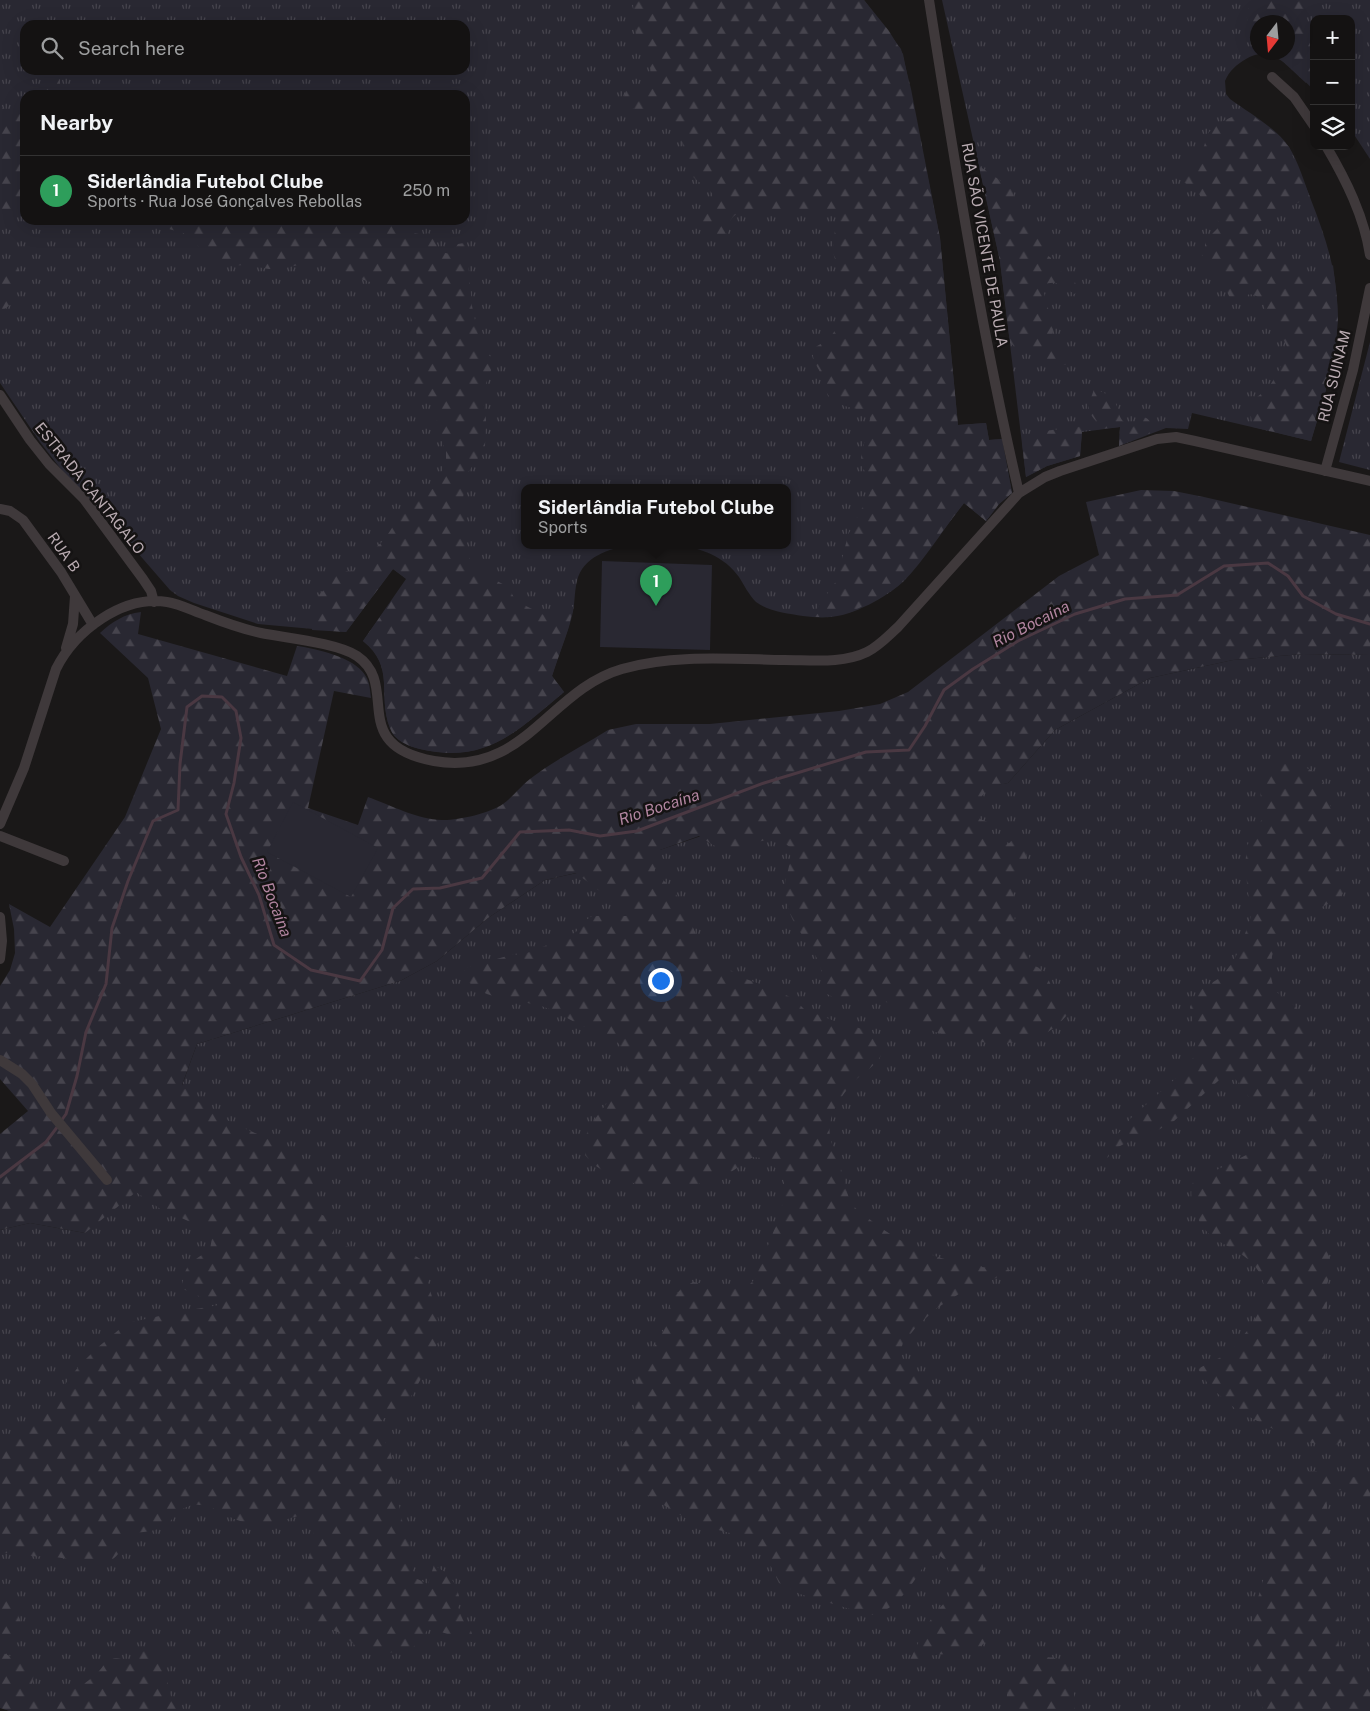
<!DOCTYPE html>
<meta charset="utf-8">
<style>
:root{--surface:#141212;--page:#1d1b1b;--text:#f1f3f6;--muted:#9d9e9f;--line:#333232;--accent:#db2777}
body{margin:0;font-family:"Public Sans",sans-serif;background:var(--page);color:var(--text)}
.controls{position:absolute;right:15px;top:15px;display:grid;overflow:hidden;border-radius:10px;box-shadow:0 5px 20px #0002}
.controls button{width:45px;height:45px;display:grid;place-items:center;padding:0;border:0;border-bottom:1px solid var(--line);background:var(--surface);color:var(--text);font:25px sans-serif}
.compass{position:absolute;left:1250px;top:15px;width:45px;height:45px;border-radius:50%;background:var(--surface);box-shadow:0 5px 20px #0002;rotate:196deg}
.you{position:absolute;left:660px;top:980px;width:18px;height:18px;margin:-12px;border:4px solid #fff;border-radius:50%;background:#1a73e8;box-shadow:0 0 0 8px #1a73e833}
.badge{display:grid;place-items:center;width:32px;height:32px;border-radius:50%;background:var(--accent);color:#fff;font-size:16px;font-weight:700}
.pin{position:absolute;translate:-50% -41px;filter:drop-shadow(0 1px 2px #0008)}
.pin::after{content:'';position:absolute;top:26px;width:18px;height:15px;background:inherit;clip-path:polygon(0 0,100% 0,50% 100%)}
.popup{position:absolute;left:521px;top:484px;width:270px;height:65px;box-sizing:border-box;display:grid;place-content:center;border-radius:10px;background:var(--surface);filter:drop-shadow(0 1px 4px #0005);font-size:16px;white-space:nowrap;color:var(--muted)}
.popup b{font-size:19px;color:var(--text)}
.popup::after{content:'';position:absolute;left:50%;top:100%;margin-left:-10px;border:10px solid transparent;border-top-color:var(--surface)}
.list{margin:0;padding:0;list-style:none}
h2{display:flex;justify-content:space-between;align-items:center;height:65px;margin:0;padding:0 20px;font-size:21px}
h2 small{font-size:16px;font-weight:400;color:var(--muted)}
.list li{display:grid;grid-template-columns:32px 1fr auto;gap:15px;align-items:center;box-sizing:border-box;height:70px;padding:0 20px;border-top:1px solid var(--line)}
.list b{display:block;font-size:19px;white-space:nowrap}
.list p{margin:0;font-size:16px;white-space:nowrap;color:var(--muted)}
.list em{font-size:16px;font-style:normal;color:var(--muted)}
.icon{flex:none;width:28px;height:28px;fill:none;stroke:currentColor;stroke-width:2;stroke-linecap:round;stroke-linejoin:round}
.map{position:relative;flex:none;width:1370px;height:1711px;overflow:hidden}
.search{position:absolute;background:var(--surface);box-shadow:0 5px 20px #0002;left:20px;top:20px;width:450px;height:55px;display:flex;align-items:center;gap:12px;box-sizing:border-box;padding:0 18px;border-radius:15px;color:var(--muted);font-size:19px}
.panel{position:absolute;background:var(--surface);box-shadow:0 5px 20px #0002;left:20px;top:90px;width:450px;height:135px;border-radius:15px}
.map>svg:first-child{display:block}
</style>
<div class="map">
<svg width="1370" height="1711" viewBox="0 0 1370 1711">
<defs>
<pattern id="grass-tufts" width="24" height="20" patternUnits="userSpaceOnUse" patternTransform="scale(1.25)"><rect width="24" height="20" fill="#292832"/><path d="M3 7l-1-3M5 7V3M7 7l1-3M15 17l-1-3M17 17v-4M19 17l1-3" fill="none" stroke="#46444d"/></pattern>
<pattern id="forest-firs" width="22" height="20" patternUnits="userSpaceOnUse" patternTransform="scale(1.25)"><rect width="22" height="20" fill="#292832"/><path d="M5 1l3.5 6h-7zM16 11l3.5 6h-7z" fill="#46444d"/></pattern>
</defs>
<rect width="100%" height="100%" fill="#1a1818"/>
<path fill="url(#grass-tufts)" fill-rule="evenodd" d="M 0,0 L 864,0 L 901,49 L 911,89 L 940,238 L 958,425 L 986,423 L 989,440 L 1002,439 L 1012,493 L 999,504 L 986,521 L 964,503 C 944,528 926,558 904,581 C 887,597 852,616 830,617 C 821,618 812,617 803,616 C 787,613 770,612 756,602 C 749,595 744,585 739,577 C 724,556 701,548 677,545 L 787,545 L 787,487 L 525,487 L 525,545 L 631,545 C 609,549 583,556 577,581 C 574,593 575,605 572,616 C 567,636 558,656 552,676 L 564,692 C 516,732 487,764 420,749 C 408,746 394,740 390,728 C 377,694 396,667 363,641 L 406,579 L 393,569 L 346,632 L 258,624 L 194,603 L 178,596 L 170,590 L 104,514 L 64,473 L 40,442 L 0,383 ZM 25,25 L 465,25 L 465,70 L 25,70 ZM 25,95 L 465,95 L 465,220 L 25,220 Z
M 942,0 L 1370,0 L 1370,159 L 1351,130 L 1351,19 L 1314,19 L 1314,90 C 1295,73 1273,42 1246,59 C 1237,64 1229,71 1225,81 L 1226,94 L 1230,99 C 1249,113 1275,127 1289,147 C 1298,161 1305,184 1311,200 C 1324,233 1336,268 1337,303 C 1340,350 1324,397 1311,441 L 1192,413 L 1188,429 L 1166,428 L 1119,446 L 1120,427 L 1082,432 L 1080,456 L 1047,466 L 1026,477 L 1000,261 ZM 1258,22 L 1288,22 L 1288,52 L 1258,52 Z
M 1370,342 L 1370,470 L 1339,462 Z
M 1303,654 L 1370,655 L 1370,1711 L 10,1711 L 0,1708 L 0,1230 L 30,1223 L 85,1233 L 167,1127 L 197,1044 L 400,981 L 437,961 L 488,918 L 545,880 L 618,864 L 719,830 L 1008,783 L 1055,730 L 1150,678 L 1233,660 Z"/>
<path fill="url(#forest-firs)" d="M 633,0 L 864,0 L 889,31 L 903,54 L 940,238 L 958,425 L 986,423 L 989,440 L 1002,439 L 1012,493 L 999,504 L 986,521 L 964,503 L 917,565 L 898,586 L 883,596 L 851,612 L 830,617 L 814,617 L 817,608 L 837,580 L 848,535 L 870,493 L 870,481 L 862,466 L 861,456 L 870,419 L 868,413 C 852,405 833,409 825,389 C 822,383 822,376 819,370 C 815,362 811,358 814,348 C 846,331 837,319 838,289 C 839,282 840,277 838,270 C 837,263 834,258 833,251 C 833,237 837,223 838,209 C 827,210 815,213 803,213 C 785,212 749,204 734,216 C 726,223 729,233 724,241 L 718,242 L 694,225 L 695,219 L 701,213 L 707,211 L 713,195 C 708,185 694,182 689,171 C 681,153 686,127 664,116 C 651,108 631,115 623,100 L 626,91 L 649,83 C 656,64 641,57 637,39 C 635,27 633,13 633,0 Z
M 1252,0 L 1282,0 L 1288,2 L 1303,0 L 1305,2 C 1305,14 1305,21 1314,31 L 1314,66 L 1306,83 L 1279,58 L 1264,54 L 1288,52 L 1288,22 L 1258,22 L 1257,34 C 1251,30 1245,20 1247,12 C 1248,7 1252,5 1252,0 Z
M 41,72 L 52,74 L 53,77 L 60,79 L 60,88 L 67,91 L 67,95 L 42,95 Z
M 0,107 L 13,114 L 25,113 L 25,208 L 11,219 L 0,223 Z
M 1248,112 L 1278,135 L 1289,147 L 1310,197 C 1293,205 1276,213 1259,222 L 1254,236 C 1269,246 1296,280 1313,280 L 1333,265 C 1335,283 1338,301 1338,319 C 1336,361 1323,402 1311,441 L 1253,427 C 1252,420 1249,412 1251,404 C 1254,397 1263,394 1268,388 C 1273,382 1289,354 1287,347 C 1285,338 1273,329 1269,318 C 1264,306 1264,296 1249,294 L 1239,304 L 1234,303 L 1229,296 L 1217,271 L 1200,261 L 1205,249 L 1205,241 L 1221,225 L 1218,221 L 1199,212 C 1199,208 1201,204 1201,199 C 1200,189 1187,186 1181,180 C 1184,163 1191,163 1201,152 C 1205,147 1205,140 1208,134 C 1214,124 1237,113 1248,112 Z
M 979,166 L 1013,189 L 1015,209 L 1024,220 L 1044,237 L 1048,242 L 1047,255 L 1051,258 L 1051,267 C 1058,273 1067,271 1074,278 L 1077,290 L 1075,294 C 1065,289 1058,278 1044,285 C 1042,307 1061,323 1049,344 L 1050,349 L 1053,351 L 1059,349 C 1065,351 1073,356 1071,363 C 1062,365 1052,369 1044,365 L 1042,354 L 1040,352 L 1017,348 L 1010,343 L 1000,261 Z
M 115,220 L 400,220 L 408,232 L 424,235 L 428,233 L 436,242 L 440,252 L 451,254 L 458,244 L 464,243 L 467,250 L 472,306 L 478,334 L 482,346 L 492,359 L 493,365 L 482,394 L 486,419 L 485,446 L 477,460 L 468,472 L 462,503 L 462,513 L 468,529 L 466,546 L 468,556 L 479,571 L 508,587 L 516,601 L 550,618 L 554,617 L 574,606 L 568,629 L 552,676 L 564,692 C 517,731 486,765 420,749 C 408,746 394,740 390,728 C 377,694 396,668 363,641 L 407,579 L 393,569 L 346,632 L 312,630 C 314,616 312,596 326,589 L 329,578 L 333,572 L 361,570 L 367,568 L 371,552 L 384,540 L 398,519 L 433,488 L 439,479 L 446,459 L 446,452 L 439,434 L 435,409 L 422,390 L 412,383 L 409,378 L 409,369 L 417,349 L 417,336 L 415,325 L 404,306 L 389,292 L 377,284 L 347,275 L 324,264 L 314,262 L 284,268 L 269,269 L 244,265 L 228,266 L 216,264 L 204,255 L 193,239 L 183,233 L 141,221 L 115,223 Z
M 0,261 C 9,265 20,266 21,277 C 9,283 13,294 10,305 L 0,312 Z
M 1094,389 C 1100,391 1108,394 1112,398 C 1120,406 1116,416 1125,423 L 1134,422 L 1141,417 C 1149,416 1153,425 1151,432 L 1119,446 L 1120,427 L 1082,431 L 1080,456 L 1047,466 L 1026,477 L 1022,442 L 1034,438 L 1044,431 L 1094,425 L 1096,421 C 1084,408 1090,403 1094,389 Z
M 1141,490 L 1174,491 L 1204,497 L 1370,535 L 1370,655 L 1303,654 L 1233,660 L 1150,678 L 1055,730 L 1008,783 L 989,787 L 983,795 L 978,799 L 975,813 L 980,819 L 988,822 L 989,832 L 993,840 L 1005,845 L 1011,842 L 1017,833 L 1026,847 L 1027,858 L 1014,888 L 1014,915 L 1017,932 L 1023,940 L 1032,964 L 1045,972 L 1058,1001 L 1071,1010 C 1062,1022 1050,1033 1035,1038 C 1008,1048 956,1042 931,1030 C 915,1023 903,1007 886,1002 C 861,994 847,1008 824,992 C 820,981 823,971 819,962 C 806,935 789,926 785,893 C 784,883 787,876 789,866 C 791,860 790,853 790,847 C 767,829 751,850 728,850 C 718,849 708,842 699,836 L 660,850 L 654,872 L 673,889 L 684,908 L 701,945 L 716,962 L 746,979 L 777,990 L 795,1000 L 804,1009 L 837,1022 L 859,1028 L 877,1035 L 884,1044 C 882,1066 863,1070 850,1086 C 843,1094 836,1105 832,1115 C 825,1136 834,1147 840,1166 C 845,1179 845,1193 853,1205 C 858,1212 867,1217 873,1222 C 916,1255 957,1266 1011,1270 L 990,1281 L 962,1292 L 937,1308 L 917,1326 L 903,1343 L 897,1361 L 958,1411 L 980,1426 L 988,1439 L 990,1463 L 988,1486 L 989,1515 L 982,1540 L 980,1555 L 994,1608 L 994,1624 L 989,1639 L 981,1646 L 966,1652 L 925,1656 L 908,1664 L 926,1627 L 935,1613 L 949,1598 L 950,1581 L 947,1562 L 939,1555 L 930,1556 C 917,1577 897,1613 870,1615 L 800,1594 L 779,1583 L 766,1556 L 757,1546 L 738,1535 L 695,1524 L 631,1485 L 621,1475 L 618,1465 L 619,1451 L 634,1428 L 636,1412 L 634,1397 L 638,1376 L 664,1329 L 672,1298 L 681,1289 L 693,1282 L 730,1289 L 748,1286 L 755,1279 L 781,1212 L 785,1188 L 782,1174 L 770,1163 L 761,1158 L 753,1157 L 731,1172 L 722,1166 C 714,1173 707,1180 697,1185 C 672,1195 622,1184 599,1168 C 594,1165 589,1160 585,1155 C 586,1149 585,1139 587,1133 C 596,1110 636,1080 625,1053 C 618,1035 599,1035 585,1027 C 571,1021 559,1012 544,1007 C 523,1000 478,1000 467,979 C 466,976 465,971 464,968 L 511,955 L 524,954 L 568,937 L 577,931 L 583,922 L 592,916 L 628,916 L 605,895 L 576,873 L 545,880 L 488,918 L 437,961 L 400,981 L 197,1044 L 182,1085 C 191,1094 200,1104 210,1111 C 235,1127 287,1142 303,1164 C 314,1179 317,1197 322,1215 L 331,1217 L 336,1245 L 412,1254 L 422,1260 L 442,1334 C 429,1360 414,1400 394,1419 L 383,1418 L 377,1427 L 390,1451 L 394,1467 L 397,1495 L 402,1520 L 412,1554 L 413,1577 L 428,1584 L 434,1565 L 449,1575 L 456,1586 L 459,1596 L 458,1607 L 463,1620 L 471,1631 L 475,1643 L 429,1628 L 416,1645 L 406,1651 L 373,1654 L 358,1648 L 342,1634 L 328,1628 L 297,1620 L 301,1579 L 312,1547 L 314,1536 L 312,1526 L 304,1516 C 295,1516 290,1518 282,1521 C 269,1526 254,1525 240,1521 C 224,1516 207,1500 189,1506 C 180,1509 175,1517 168,1523 C 159,1532 144,1531 132,1534 C 125,1542 122,1552 113,1559 C 99,1568 63,1557 47,1556 C 42,1556 36,1557 31,1556 C 21,1556 10,1553 0,1552 L 0,1456 L 63,1387 L 79,1366 L 97,1348 L 127,1323 L 178,1312 L 219,1305 L 183,1289 C 181,1267 193,1260 210,1250 L 212,1237 L 204,1228 L 159,1208 L 136,1192 L 85,1233 L 30,1223 L 0,1230 L 0,1134 L 28,1111 L 0,1079 L 0,986 L 10,970 L 15,953 L 14,929 L 9,904 L 50,927 L 125,817 L 161,729 L 148,678 L 100,633 C 112,622 124,614 141,612 L 138,634 L 287,676 L 297,646 C 317,649 354,657 365,675 C 370,682 370,691 371,698 L 334,691 L 308,808 L 358,825 L 368,797 C 390,805 421,821 444,820 C 460,820 490,813 503,804 C 514,796 522,784 534,776 C 557,759 584,745 608,730 L 636,724 L 710,724 L 839,711 L 880,704 L 908,692 L 1059,576 L 1099,555 L 1086,502 Z
M 1277,764 C 1342,762 1318,806 1346,840 C 1350,845 1357,849 1361,852 L 1333,849 L 1336,868 L 1347,879 L 1349,887 L 1340,897 L 1330,903 L 1281,927 L 1272,956 L 1271,977 L 1274,990 L 1296,1007 L 1307,1021 L 1310,1034 L 1312,1049 L 1313,1108 L 1323,1137 L 1325,1154 L 1319,1175 L 1317,1198 L 1324,1241 L 1332,1265 L 1327,1285 L 1327,1307 L 1323,1343 L 1326,1362 L 1348,1417 L 1347,1433 L 1340,1443 L 1330,1447 L 1312,1443 L 1281,1433 L 1238,1411 L 1210,1387 L 1198,1369 C 1208,1363 1222,1358 1231,1350 C 1236,1346 1240,1340 1243,1336 C 1261,1314 1275,1288 1253,1264 C 1232,1242 1206,1245 1195,1211 C 1191,1201 1190,1192 1193,1182 L 1262,1147 L 1270,1138 L 1271,1124 L 1250,1099 L 1239,1083 L 1228,1072 L 1174,1121 L 1151,1134 L 1132,1140 L 1118,1147 L 1107,1158 L 1118,1134 L 1131,1118 L 1184,1071 L 1193,1058 L 1196,1038 L 1190,1007 L 1196,993 L 1221,977 L 1233,962 L 1240,948 L 1251,917 L 1245,866 L 1247,846 L 1262,819 L 1260,784 L 1264,771 Z
M 1301,1471 L 1322,1471 L 1345,1478 L 1363,1476 L 1370,1478 L 1370,1501 C 1354,1497 1348,1487 1329,1491 L 1326,1496 C 1328,1517 1330,1538 1331,1560 C 1333,1581 1328,1607 1342,1625 C 1333,1656 1340,1664 1370,1675 L 1370,1711 L 1264,1711 C 1248,1677 1246,1646 1255,1610 C 1259,1591 1267,1573 1269,1554 C 1270,1540 1266,1503 1271,1493 C 1277,1481 1289,1474 1301,1471 Z
M 0,1584 C 6,1593 27,1624 21,1634 C 16,1641 7,1643 0,1647 Z
M 143,1649 L 157,1652 L 163,1651 C 168,1672 165,1694 179,1711 L 10,1711 L 0,1708 L 0,1652 C 7,1654 30,1665 33,1672 C 35,1679 30,1685 31,1691 C 32,1699 45,1708 52,1702 C 57,1698 59,1691 64,1687 L 70,1686 L 78,1689 C 84,1683 93,1678 99,1671 C 103,1667 105,1662 110,1660 C 125,1653 128,1672 143,1649 Z
M 1034,1657 C 1042,1658 1054,1656 1061,1660 C 1077,1670 1073,1695 1075,1711 L 1009,1711 C 1002,1688 1013,1668 1034,1657 Z"/>
<path fill="#292832" d="M 602,561 L 712,565 L 710,650 L 600,647 Z
M 293,802 L 378,848 L 351,897 L 267,852 Z"/>
<g fill="none" stroke-linecap="round" stroke-linejoin="round">
<path stroke="#4a3842" stroke-width="3" d="M 61,1121 L 66,1114 L 77,1076 L 86,1032 L 106,984 L 112,928 L 128,881 L 153,821 L 178,810 L 180,764 L 187,707 L 202,696 L 222,697 L 236,711 L 241,738 L 234,783 L 226,814 L 241,857 L 259,895 L 274,945 L 311,970 L 360,981 L 382,950 L 393,908 L 413,889 L 440,888 L 482,878 L 520,832 L 569,830 L 600,836 L 637,831 L 764,783 L 866,752 L 909,750 L 925,726 L 944,690 L 973,669 L 1018,641 L 1075,614 L 1125,599 L 1177,595 L 1224,566 L 1268,563 L 1288,576 L 1303,596 L 1336,614 L 1370,624
M 0,1177 L 46,1142 L 58,1126"/>
<path stroke="#3f393b" stroke-width="10" d="M 929,0 C 955,165 981,330 1019,493
M 1272,77 L 1294,97 L 1314,126
M 1326,146 C 1346,180 1364,216 1370,255
M 0,395 L 30,440 L 49,464 L 84,499 L 143,579 L 151,591 L 154,602
M 1325,471 L 1353,370 L 1370,288
M 0,509 L 10,511 L 23,520 L 61,572 L 93,625
M 66,648 L 73,624 L 75,596
M 0,824 L 24,768 L 56,669 C 75,631 122,595 167,602 C 180,604 193,611 205,615 C 223,622 242,629 261,633 C 286,638 337,643 357,656 C 401,686 346,745 434,761 C 524,777 549,690 622,669 C 672,654 733,659 784,660 C 812,660 842,664 867,652 C 879,646 888,636 898,627 L 1019,493 L 1045,477 L 1060,471 L 1157,439 L 1176,437 L 1195,441 L 1370,481
M 0,836 L 64,861
M 0,917 L 2,941 L 0,959
M 0,1060 L 22,1074 L 32,1084 L 51,1113 L 107,1180"/>
</g>
<g text-anchor="middle" dominant-baseline="central" stroke-width="5" stroke-linejoin="round" paint-order="stroke">
<g font-size="15" fill="#b9abb1" stroke="#151313">
<text transform="translate(985 245) rotate(80)">RUA SÃO VICENTE DE PAULA</text>
<text transform="translate(1334 376) rotate(-76)">RUA SUINAM</text>
<text transform="translate(90 488) rotate(51)">ESTRADA CANTAGALO</text>
<text transform="translate(64 552) rotate(55)">RUA B</text>
</g>
<g font-size="16" font-style="italic" fill="#b285a0" stroke="#151313">
<text transform="translate(1031 624) rotate(-27)">Rio Bocaína</text>
<text transform="translate(659 807) rotate(-18)">Rio Bocaína</text>
<text transform="translate(272 897) rotate(69)">Rio Bocaína</text>
</g>
</g>
</svg>
<div class="controls">
<button>+</button>
<button>−</button>
<button><svg class="icon" aria-label="layers" viewBox="0 0 24 24"><path d="M12 4l9 5-9 5-9-5zM3 14l9 5 9-5"/></svg></button>
</div>
<svg class="compass" viewBox="-18 -18 36 36"><path d="M0-13l5 13h-10z" fill="#e53935"/><path d="M0 13l5-13h-10z" fill="#9d9e9f"/></svg>
<div class="you"></div>
<div class="pin badge" style="left:656px;top:606px;background:#2e9e5b">1</div>
<div class="popup"><b>Siderlândia Futebol Clube</b>Sports</div>
<div class="search"><svg class="icon" aria-label="search" viewBox="0 0 24 24"><circle cx="10" cy="10" r="6"/><path d="M15 15l6 6"/></svg>Search here</div>
<section class="panel">
<h2>Nearby<small></small></h2>
<ul class="list">
<li><span class="badge" style="background:#2e9e5b">1</span><div><b>Siderlândia Futebol Clube</b><p>Sports · Rua José Gonçalves Rebollas</p></div><em>250 m</em></li>
</ul>
</section>
</div>
